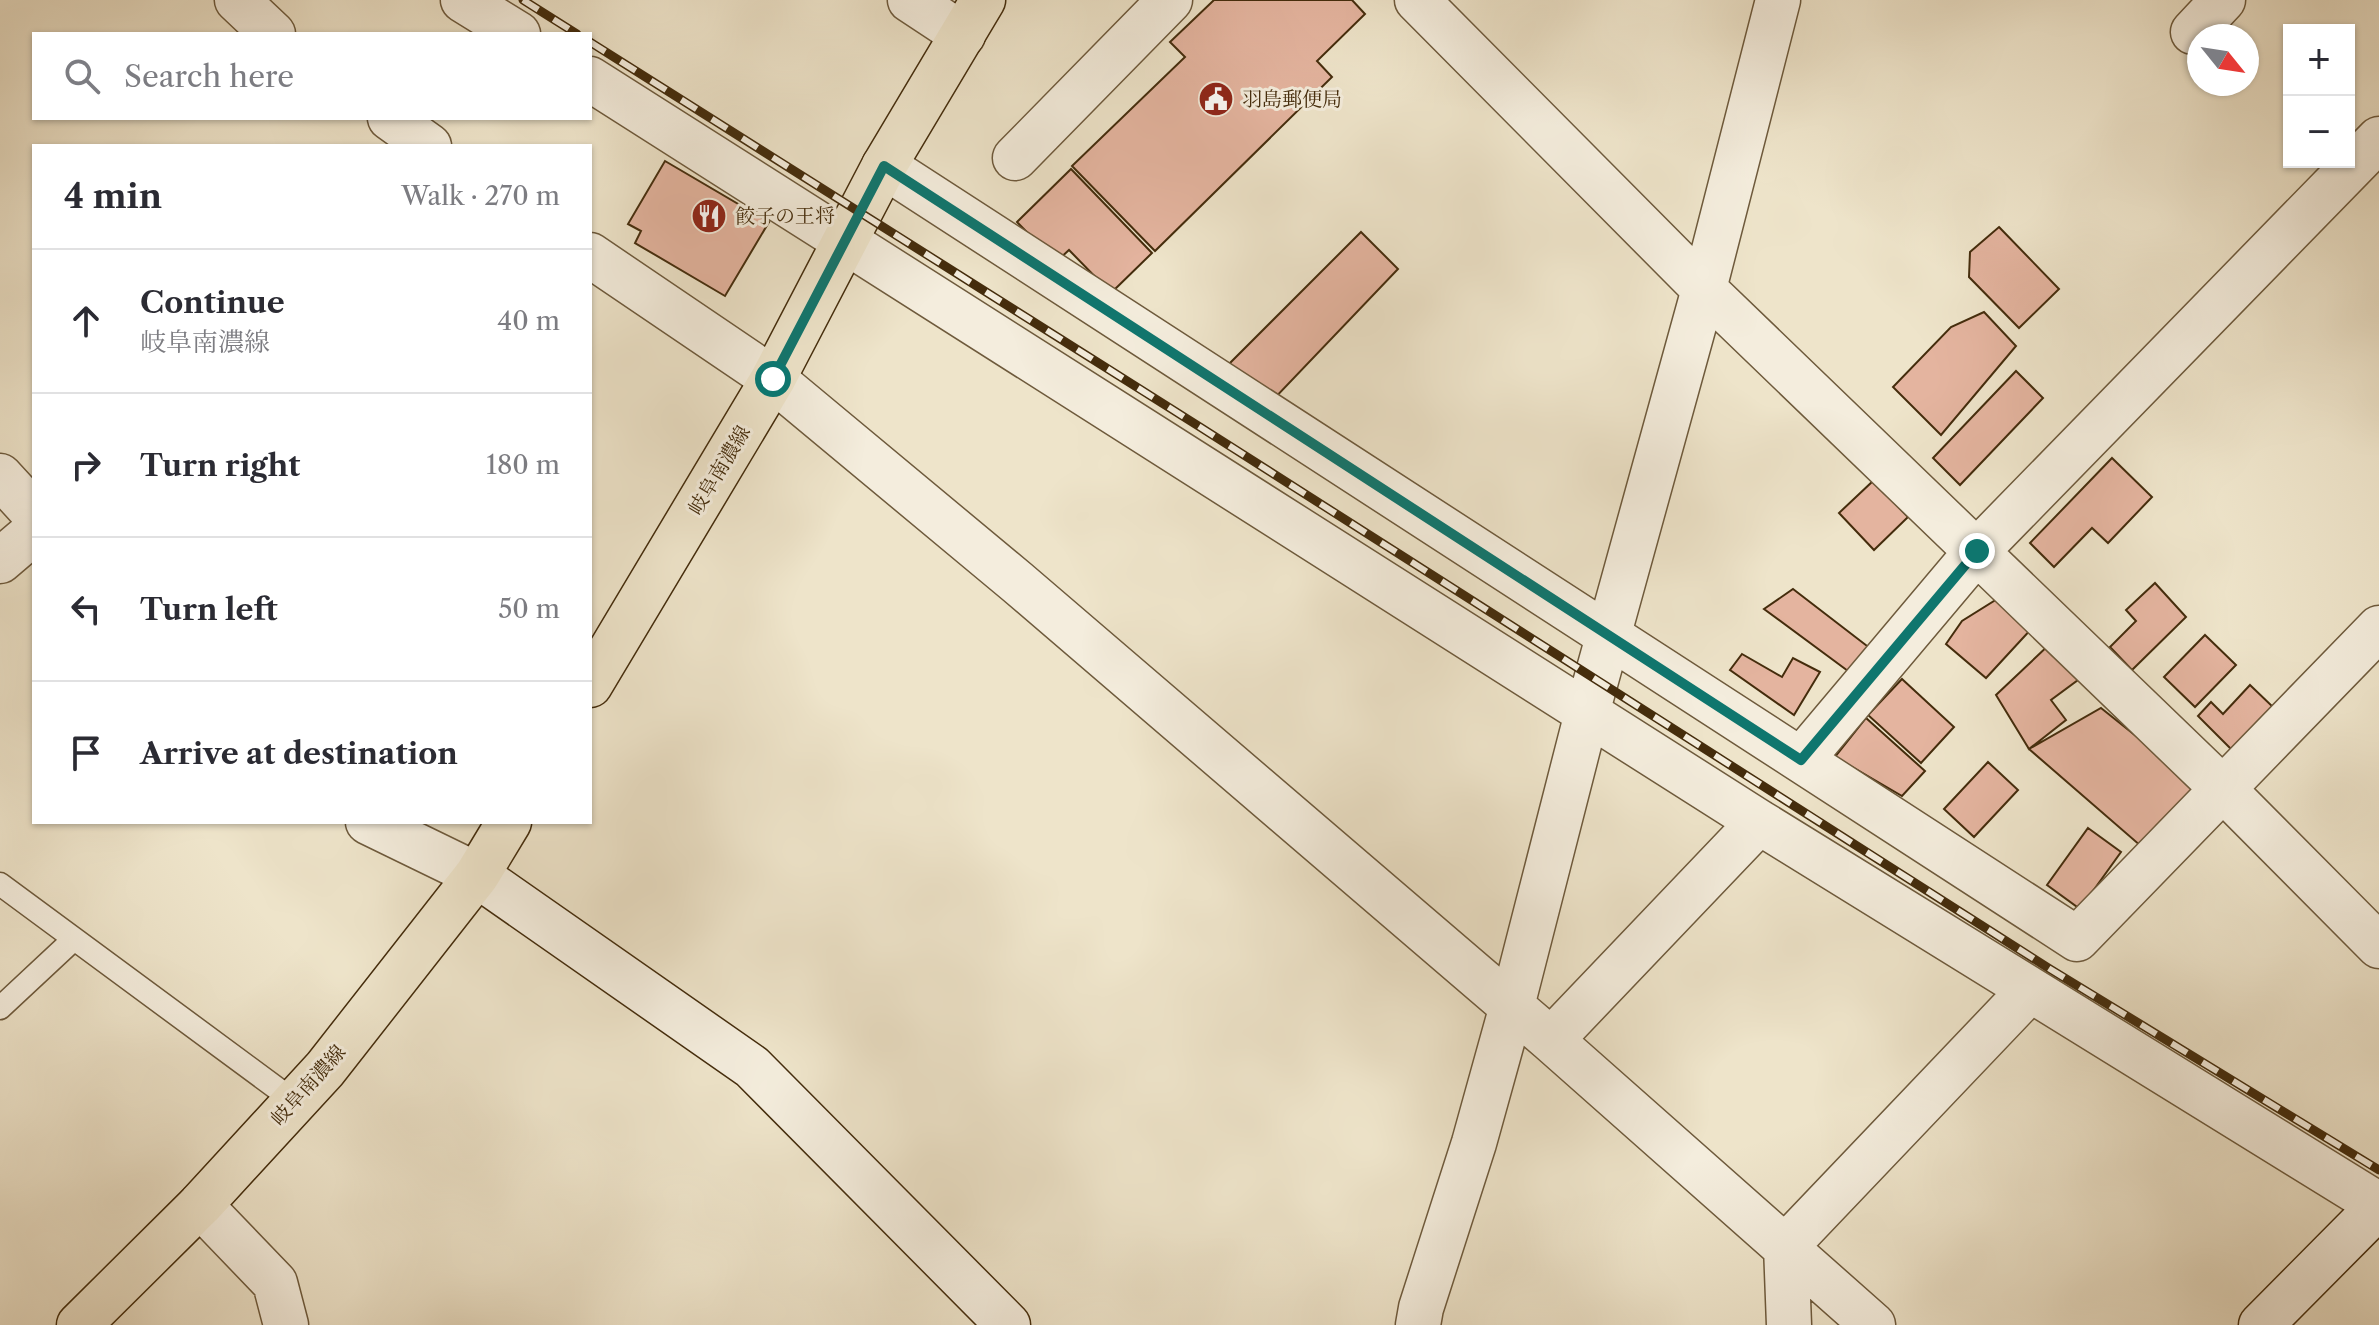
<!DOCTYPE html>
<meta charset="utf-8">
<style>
:root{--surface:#fff;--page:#f7f7f7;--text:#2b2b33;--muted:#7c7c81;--line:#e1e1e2}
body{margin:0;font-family:"Libre Caslon Text","Noto Serif JP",serif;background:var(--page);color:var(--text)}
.controls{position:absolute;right:24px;top:24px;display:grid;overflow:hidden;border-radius:0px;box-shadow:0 2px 6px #0004}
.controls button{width:72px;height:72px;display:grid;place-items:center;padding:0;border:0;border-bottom:2px solid var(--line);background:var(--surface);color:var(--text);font:40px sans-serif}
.compass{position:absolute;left:2187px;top:24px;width:72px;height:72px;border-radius:50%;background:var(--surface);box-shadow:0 2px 6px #0004;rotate:120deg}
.stop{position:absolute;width:24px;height:24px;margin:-18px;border:6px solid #0f766e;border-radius:50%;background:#fff}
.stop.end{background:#0f766e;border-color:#fff;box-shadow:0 2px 8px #0008}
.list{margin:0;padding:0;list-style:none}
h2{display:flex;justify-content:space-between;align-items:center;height:104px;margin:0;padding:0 32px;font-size:34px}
h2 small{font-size:26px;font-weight:400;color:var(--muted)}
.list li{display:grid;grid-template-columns:52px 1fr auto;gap:24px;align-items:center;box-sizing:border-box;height:144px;padding:0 32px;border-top:2px solid var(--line)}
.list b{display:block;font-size:30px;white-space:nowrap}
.list p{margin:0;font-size:26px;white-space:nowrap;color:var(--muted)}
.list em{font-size:26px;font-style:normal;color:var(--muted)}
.icon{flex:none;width:44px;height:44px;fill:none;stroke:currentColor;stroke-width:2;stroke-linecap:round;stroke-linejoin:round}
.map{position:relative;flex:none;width:2379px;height:1325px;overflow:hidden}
.search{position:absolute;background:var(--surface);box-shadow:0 2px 6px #0004;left:32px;top:32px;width:560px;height:88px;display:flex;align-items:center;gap:20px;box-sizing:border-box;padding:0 28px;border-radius:0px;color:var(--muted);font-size:30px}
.panel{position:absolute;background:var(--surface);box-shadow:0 2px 6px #0004;left:32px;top:144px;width:560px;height:680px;border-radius:0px}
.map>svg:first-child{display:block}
</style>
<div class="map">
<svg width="2379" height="1325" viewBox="0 0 2379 1325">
<rect width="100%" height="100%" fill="#eee4ca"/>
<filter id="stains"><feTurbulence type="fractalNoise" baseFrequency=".0025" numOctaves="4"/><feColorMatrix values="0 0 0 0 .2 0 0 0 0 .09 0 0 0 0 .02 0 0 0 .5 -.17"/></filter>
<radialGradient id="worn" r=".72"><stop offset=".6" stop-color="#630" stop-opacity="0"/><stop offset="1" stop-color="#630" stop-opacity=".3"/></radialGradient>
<path fill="#e4b49f" stroke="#442c0c" stroke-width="2" d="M 1214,0 L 1352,0 L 1365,14 L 1317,61 L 1332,77 L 1155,251 L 1072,166 L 1185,57 L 1170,42 Z
M 665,161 L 769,222 L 725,296 L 635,243 L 641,231 L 628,224 Z
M 1071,169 L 1152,253 L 1111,293 L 1069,250 L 1056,262 L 1017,222 Z
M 1999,227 L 2059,289 L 2019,328 L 1969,277 L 1970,252 Z
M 1361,232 L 1398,269 L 1271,402 L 1225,368 Z
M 1984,312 L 2016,346 L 1941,435 L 1893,387 L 1951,327 Z
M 2016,371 L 2043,398 L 1960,485 L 1933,458 Z
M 2112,458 L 2152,497 L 2108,543 L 2092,528 L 2054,567 L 2030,543 Z
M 1873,481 L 1908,517 L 1874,550 L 1839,513 Z
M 2155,583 L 2186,617 L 2132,670 L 2110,647 L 2136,621 L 2126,610 Z
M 1793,589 L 1871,649 L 1848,671 L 1764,609 Z
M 2002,596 L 2034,626 L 1986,678 L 1946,644 L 1962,621 Z
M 2205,635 L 2236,665 L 2195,707 L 2164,677 Z
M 2052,642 L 2082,677 L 2051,700 L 2066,720 L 2029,749 L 1996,695 Z
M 1742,654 L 1782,677 L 1793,658 L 1820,672 L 1794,715 L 1730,670 Z
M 1902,679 L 1954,727 L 1921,763 L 1868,715 Z
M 2250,685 L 2274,708 L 2233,751 L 2198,716 L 2211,702 L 2223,714 Z
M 2101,708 L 2201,788 L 2142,847 L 2029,749 Z
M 1866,718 L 1925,771 L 1902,796 L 1835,757 Z
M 1988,762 L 2018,790 L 1974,837 L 1944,809 Z
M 2088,828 L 2121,852 L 2080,909 L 2047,885 Z"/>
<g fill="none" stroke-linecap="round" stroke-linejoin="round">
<defs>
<path id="lane" d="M 0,884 L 294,1101
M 0,1008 L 74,939"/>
<path id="street" d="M 237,0 L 273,34
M 463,0 L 518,34
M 910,0 L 963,35
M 1417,0 L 1704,289 L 2224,790 L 2379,946
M 2193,32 L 2223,0
M 590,79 L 1759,822 L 2379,1205
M 390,118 L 429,146
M 1015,158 L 1170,0
M 884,166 L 2077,939 L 2379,628
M 590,255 L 773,379 L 1017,582 L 1551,1040 L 1873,1325
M 0,476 L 34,513
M 0,561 L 34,532
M 1801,760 L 1977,551 L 2379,139
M 368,822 L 477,875
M 1551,1040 L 1759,822
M 200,1205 L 275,1283 L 286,1325
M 1418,1325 L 1421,1308 L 1474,1143 L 1512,1006 L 1587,713 L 1704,289 L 1778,0
M 1789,1325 L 1786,1246 L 2030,990"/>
<path id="secondary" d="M 477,875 L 752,1067 L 1008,1325
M 2261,1325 L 2379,1206"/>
<path id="primary" d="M 590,685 L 773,379 L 884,166 L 983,0
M 79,1325 L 200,1205 L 325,1069 L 477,875 L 509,822"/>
</defs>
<use href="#lane" stroke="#6e5a3c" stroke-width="25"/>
<use href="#street" stroke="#6e5a3c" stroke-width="47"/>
<use href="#secondary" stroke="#442c0c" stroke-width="47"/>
<use href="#primary" stroke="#442c0c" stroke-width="47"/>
<use href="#lane" stroke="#f4eddd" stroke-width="22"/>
<use href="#street" stroke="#f4eddd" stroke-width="44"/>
<use href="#secondary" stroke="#f4eddd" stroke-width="44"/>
<use href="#primary" stroke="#eee4ca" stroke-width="44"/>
<defs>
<path id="rail" d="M 523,0 L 577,34
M 590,42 L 1200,427 L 2050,969 L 2379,1170"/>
</defs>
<use href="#rail" stroke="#442c0c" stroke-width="9"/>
<use href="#rail" stroke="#f4eddd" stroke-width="6" stroke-dasharray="18" stroke-linecap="butt"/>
</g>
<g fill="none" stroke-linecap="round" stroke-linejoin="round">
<path stroke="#0f766e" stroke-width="10" d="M 773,379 L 884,166 L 1801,760 L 1977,551"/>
</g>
<defs>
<symbol id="civic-disc" viewBox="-11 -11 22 22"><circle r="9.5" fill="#8f2418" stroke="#f4eddd"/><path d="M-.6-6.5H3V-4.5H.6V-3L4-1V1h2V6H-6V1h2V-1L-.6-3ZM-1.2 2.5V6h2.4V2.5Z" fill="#fff"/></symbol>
<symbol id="restaurant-disc" viewBox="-11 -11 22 22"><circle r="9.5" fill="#8f2418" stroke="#f4eddd"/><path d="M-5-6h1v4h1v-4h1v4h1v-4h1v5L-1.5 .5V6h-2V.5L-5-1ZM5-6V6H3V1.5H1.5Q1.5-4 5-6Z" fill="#fff"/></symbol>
</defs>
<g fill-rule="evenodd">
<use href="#civic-disc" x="1196" y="79" width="40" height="40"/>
<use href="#restaurant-disc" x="689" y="196" width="40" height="40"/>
</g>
<g text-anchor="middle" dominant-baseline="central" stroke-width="6" stroke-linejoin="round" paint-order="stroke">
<g font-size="20" fill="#442c0c" stroke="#f4eddd" text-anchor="start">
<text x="1242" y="99">羽島郵便局</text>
<text x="735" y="216">餃子の王将</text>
</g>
<g font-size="20" fill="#442c0c" stroke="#f4eddd">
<text transform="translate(719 470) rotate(-59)">岐阜南濃線</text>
<text transform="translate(308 1085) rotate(-48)">岐阜南濃線</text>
</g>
</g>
<rect width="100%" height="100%" filter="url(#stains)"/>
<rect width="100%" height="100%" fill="url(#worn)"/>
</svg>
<div class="controls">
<button>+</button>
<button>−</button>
</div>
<svg class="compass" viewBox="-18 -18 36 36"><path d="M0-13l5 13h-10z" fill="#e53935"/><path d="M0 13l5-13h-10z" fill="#7c7c81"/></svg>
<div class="stop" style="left:773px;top:379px"></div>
<div class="stop end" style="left:1977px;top:551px"></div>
<div class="search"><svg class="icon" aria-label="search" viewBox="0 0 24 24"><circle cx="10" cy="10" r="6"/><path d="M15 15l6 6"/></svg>Search here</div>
<section class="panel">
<h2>4 min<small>Walk · 270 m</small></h2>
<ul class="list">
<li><svg class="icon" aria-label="ahead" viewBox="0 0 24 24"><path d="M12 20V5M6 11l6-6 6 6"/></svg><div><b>Continue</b><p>岐阜南濃線</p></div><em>40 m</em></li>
<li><svg class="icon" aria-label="right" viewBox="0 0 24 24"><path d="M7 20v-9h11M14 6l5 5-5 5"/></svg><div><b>Turn right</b></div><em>180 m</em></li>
<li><svg class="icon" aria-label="left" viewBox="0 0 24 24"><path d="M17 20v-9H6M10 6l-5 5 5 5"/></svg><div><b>Turn left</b></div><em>50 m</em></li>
<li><svg class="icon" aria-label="arrive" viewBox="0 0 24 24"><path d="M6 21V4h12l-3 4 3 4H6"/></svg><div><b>Arrive at destination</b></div></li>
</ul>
</section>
</div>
